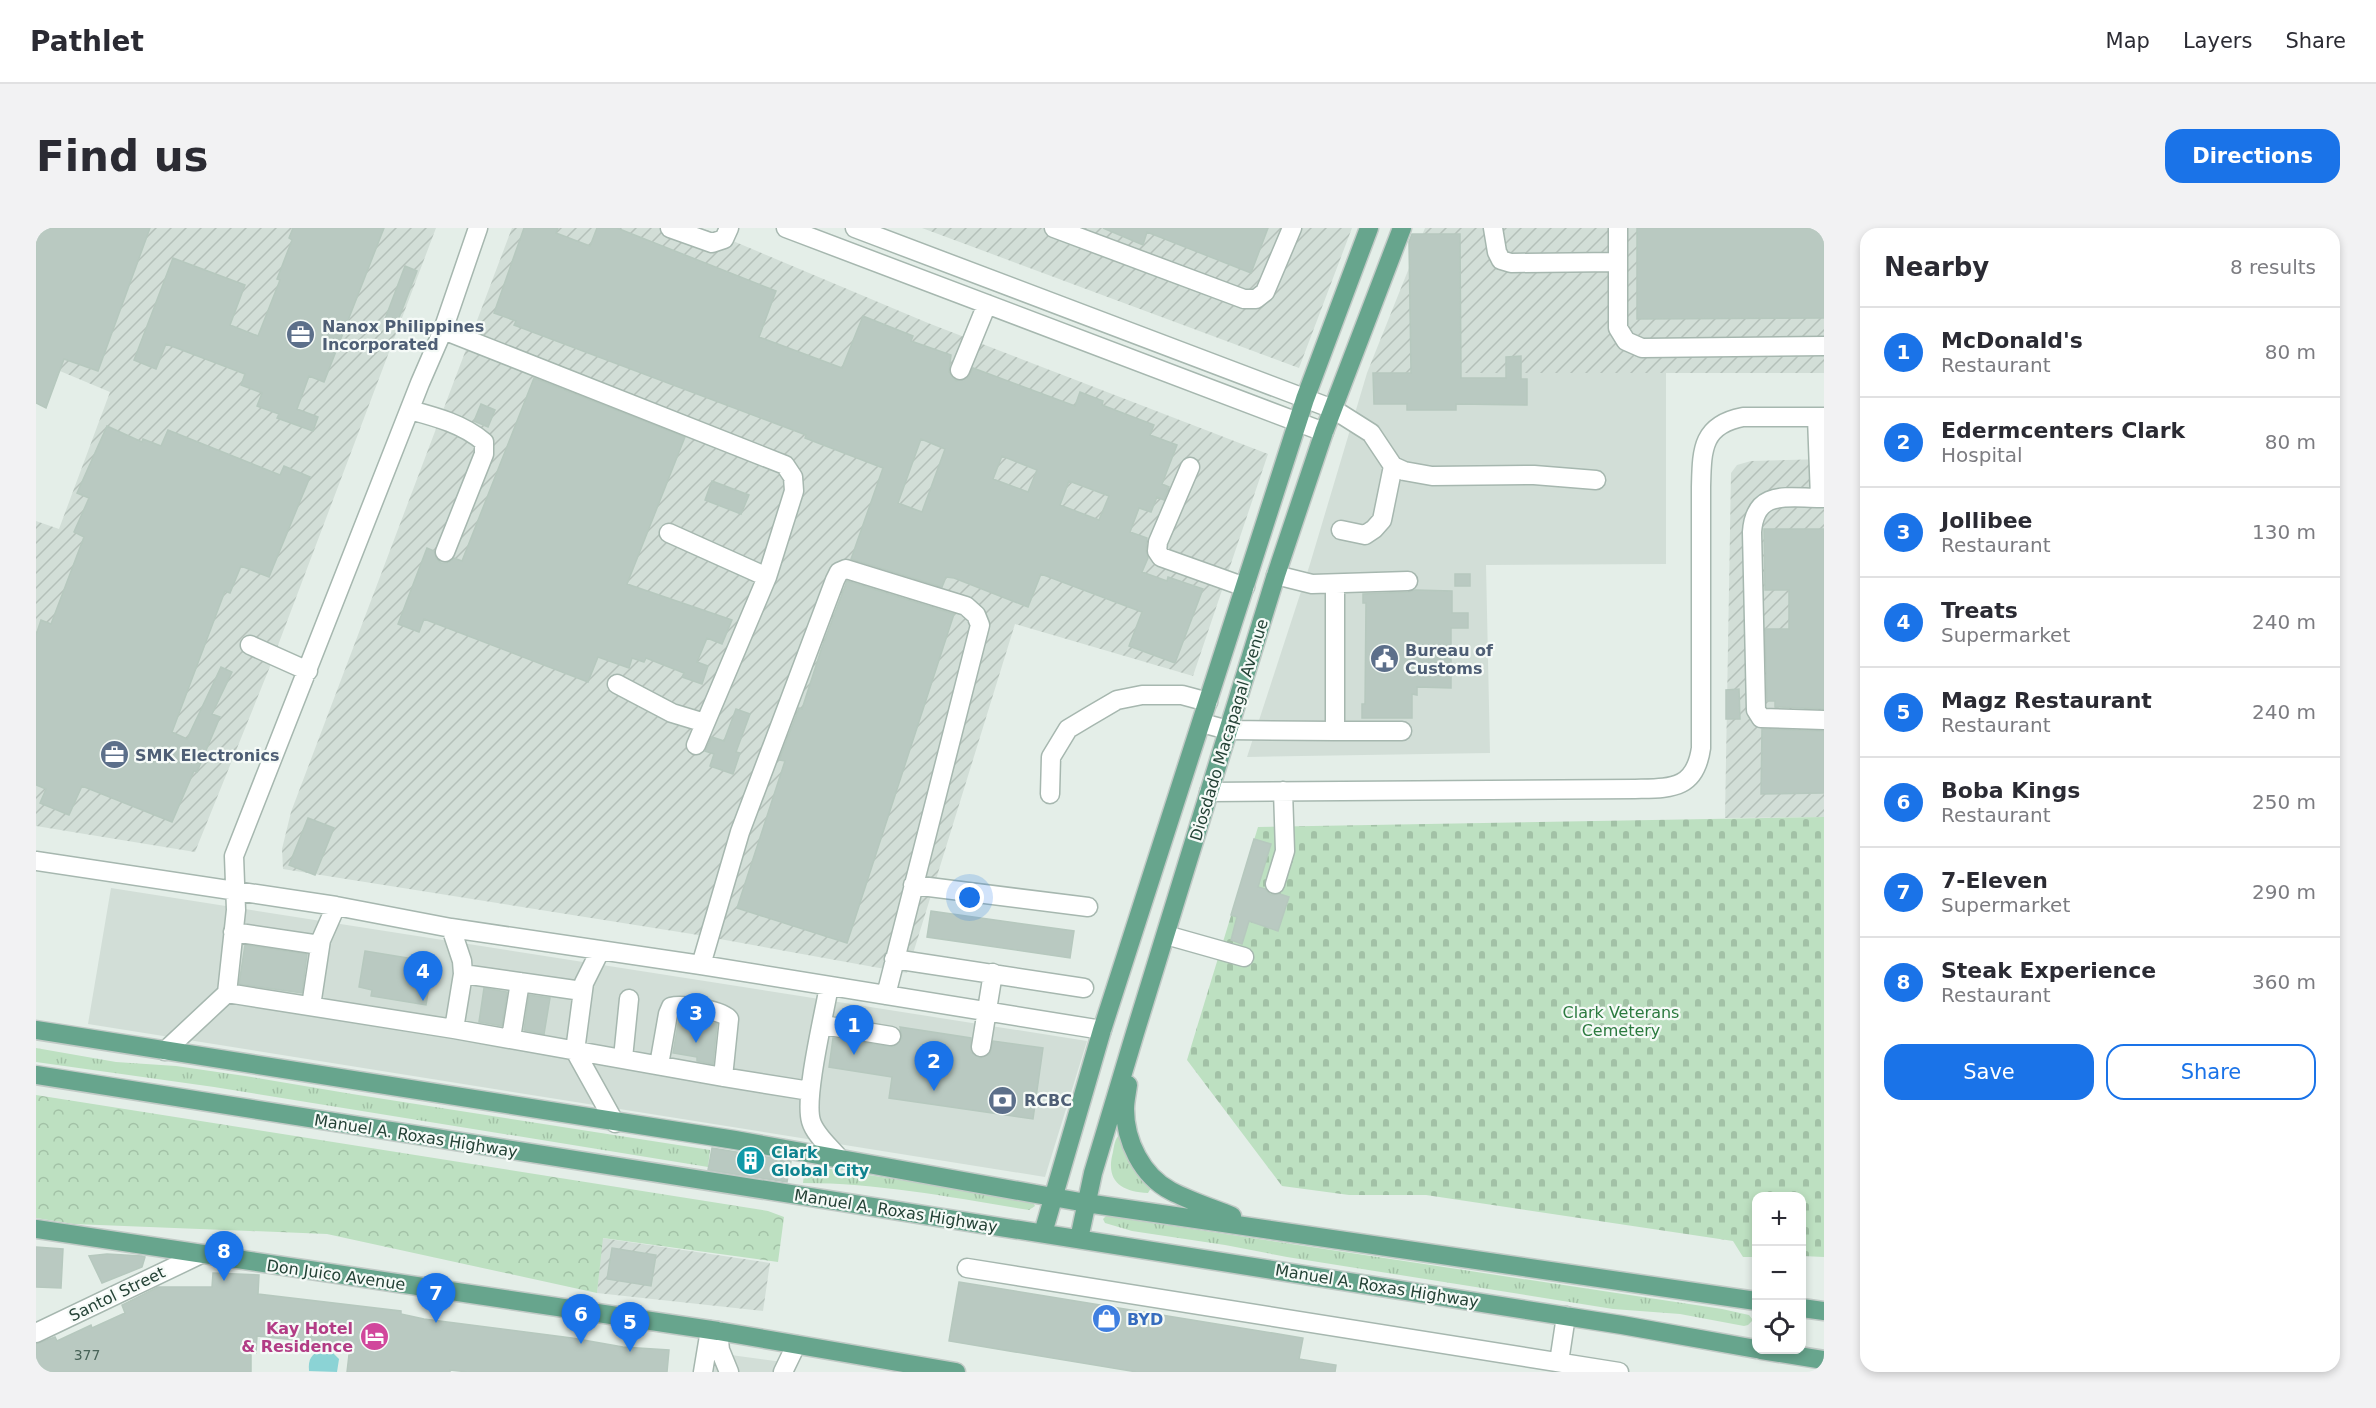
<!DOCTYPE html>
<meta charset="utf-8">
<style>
:root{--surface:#fff;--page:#f2f2f3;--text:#2b2b33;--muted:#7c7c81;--line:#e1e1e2;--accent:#1a73e8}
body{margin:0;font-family:"DejaVu Sans",sans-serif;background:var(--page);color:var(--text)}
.controls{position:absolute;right:18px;bottom:18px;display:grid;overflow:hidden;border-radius:12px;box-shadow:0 3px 9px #0003}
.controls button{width:54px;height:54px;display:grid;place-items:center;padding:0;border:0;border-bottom:2px solid var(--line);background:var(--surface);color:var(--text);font:30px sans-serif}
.you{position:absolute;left:934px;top:670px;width:21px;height:21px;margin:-15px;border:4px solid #fff;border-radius:50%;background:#1a73e8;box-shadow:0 0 0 9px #1a73e833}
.badge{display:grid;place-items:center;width:39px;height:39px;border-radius:50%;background:var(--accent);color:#fff;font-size:20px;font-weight:700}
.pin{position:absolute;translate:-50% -50px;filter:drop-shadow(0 2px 3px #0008)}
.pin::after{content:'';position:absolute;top:32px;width:21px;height:18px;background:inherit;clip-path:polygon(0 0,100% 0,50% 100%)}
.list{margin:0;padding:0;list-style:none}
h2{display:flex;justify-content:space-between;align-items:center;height:78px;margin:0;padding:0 24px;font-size:26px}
h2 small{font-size:20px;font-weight:400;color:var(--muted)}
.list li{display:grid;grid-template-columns:39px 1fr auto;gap:18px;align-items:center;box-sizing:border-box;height:90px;padding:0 24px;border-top:2px solid var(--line)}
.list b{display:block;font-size:22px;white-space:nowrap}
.list p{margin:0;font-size:20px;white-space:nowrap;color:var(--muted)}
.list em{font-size:20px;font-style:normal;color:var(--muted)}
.actions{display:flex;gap:12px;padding:18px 24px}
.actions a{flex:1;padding:14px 0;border:2px solid var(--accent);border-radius:18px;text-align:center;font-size:21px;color:var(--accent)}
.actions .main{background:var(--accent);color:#fff}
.icon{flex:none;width:33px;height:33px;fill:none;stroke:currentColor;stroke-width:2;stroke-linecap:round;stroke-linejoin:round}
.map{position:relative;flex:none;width:1788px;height:1144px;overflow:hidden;border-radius:18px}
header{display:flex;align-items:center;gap:36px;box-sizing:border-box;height:84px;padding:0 30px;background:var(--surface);border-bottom:2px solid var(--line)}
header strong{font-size:28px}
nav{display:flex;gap:33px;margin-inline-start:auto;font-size:21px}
.intro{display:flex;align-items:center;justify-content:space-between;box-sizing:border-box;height:144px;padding:0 36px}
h1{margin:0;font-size:42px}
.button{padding:15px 27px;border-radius:18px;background:var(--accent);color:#fff;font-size:21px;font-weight:700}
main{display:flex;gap:36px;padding:0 36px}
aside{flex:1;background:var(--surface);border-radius:18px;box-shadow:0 3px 9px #0003}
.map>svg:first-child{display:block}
</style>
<header>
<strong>Pathlet</strong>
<nav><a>Map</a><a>Layers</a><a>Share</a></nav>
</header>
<div class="intro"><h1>Find us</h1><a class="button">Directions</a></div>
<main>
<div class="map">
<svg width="1788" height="1144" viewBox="0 0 1788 1144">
<defs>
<pattern id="industrial-furrows" width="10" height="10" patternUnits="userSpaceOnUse" patternTransform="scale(1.5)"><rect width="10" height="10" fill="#d2ded7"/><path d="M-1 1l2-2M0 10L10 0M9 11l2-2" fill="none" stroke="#b4c0b9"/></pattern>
<pattern id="grass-tufts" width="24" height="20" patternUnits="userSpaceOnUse" patternTransform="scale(1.5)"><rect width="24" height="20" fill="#bde0c1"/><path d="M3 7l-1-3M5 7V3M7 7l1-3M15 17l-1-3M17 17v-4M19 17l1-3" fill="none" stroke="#a2c1a6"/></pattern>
<pattern id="forest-crowns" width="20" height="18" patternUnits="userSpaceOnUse" patternTransform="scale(1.5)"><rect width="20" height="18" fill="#bde0c1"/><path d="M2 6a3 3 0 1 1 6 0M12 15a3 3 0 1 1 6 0" fill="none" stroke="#a2c1a6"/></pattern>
<pattern id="cemetery-stones" width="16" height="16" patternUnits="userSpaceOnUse" patternTransform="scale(1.5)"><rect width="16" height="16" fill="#bde0c1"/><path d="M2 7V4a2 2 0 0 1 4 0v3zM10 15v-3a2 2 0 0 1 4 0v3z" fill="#a2c1a6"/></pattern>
</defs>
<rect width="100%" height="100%" fill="#e4eee8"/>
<path fill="#d2ded7" d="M 1331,145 L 1630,145 L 1630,336 L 1450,337 L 1454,525 L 1211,529 L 1274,336 Z
M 75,660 L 1051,813 L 1009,949 L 52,796 Z
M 680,1125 L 754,1135 L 752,1144 L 678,1144 Z"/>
<path fill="url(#industrial-furrows)" d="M 0,0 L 400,0 L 233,441 L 159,624 L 0,598 L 0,293 L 23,301 L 74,164 L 0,133 Z
M 476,0 L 666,0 L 892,95 L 1232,226 L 1157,448 L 979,396 L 871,745 L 656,706 L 247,641 L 246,621 L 255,584 Z
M 886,0 L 1316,0 L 1263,140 Z
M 1389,0 L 1788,0 L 1788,145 L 1331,145 Z
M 1788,231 L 1788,589 L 1689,590 L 1695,245 L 1701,237 L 1715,233 Z
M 566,1010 L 734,1035 L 727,1083 L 561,1065 Z"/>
<path fill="url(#grass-tufts)" d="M 0,820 L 80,834 L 140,838 L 209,848 L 316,866 L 674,922 L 672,939 L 178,859 L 0,834 Z
M 1083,907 L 1115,960 L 1112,965 C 1085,964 1069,953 1077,924 C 1078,918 1079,911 1083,907 Z
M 769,937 L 985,971 L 997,974 L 999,978 L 993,982 C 918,970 844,955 767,955 Z
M 1070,988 L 1686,1081 L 1713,1087 L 1717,1092 L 1712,1097 L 1708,1098 L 1644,1086 L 1577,1081 L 1251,1029 L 1189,1017 L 1096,1003 L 1069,995 L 1067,991 Z"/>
<path fill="url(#forest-crowns)" d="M 0,867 L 732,983 L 748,989 L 742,1034 L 567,1010 L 561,1065 L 291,1006 L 38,996 L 0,990 Z"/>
<path fill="url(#cemetery-stones)" d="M 1788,589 L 1788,1029 L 1766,1028 L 1766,968 L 1720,968 L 1720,1029 L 1707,1029 L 1697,1013 L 1390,967 L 1313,967 L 1246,958 L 1151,832 L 1222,599 Z"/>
<path fill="#8bd3d5" d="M 287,1121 L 296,1124 L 303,1131 L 301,1144 L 273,1143 C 272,1131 275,1126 287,1121 Z"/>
<path fill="#b9c9c1" stroke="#b6c8be" stroke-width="1.5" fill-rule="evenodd" d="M 0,0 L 114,0 L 62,143 L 28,131 L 10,180 L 0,175 Z
M 257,0 L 348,0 L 288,154 L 273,148 L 261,181 L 282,189 L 277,203 L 241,190 L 243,186 L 221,178 L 226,165 L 205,157 L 209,146 L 130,116 L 120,141 L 98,132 L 137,30 L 209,57 L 194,97 L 222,108 L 244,52 L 241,51 L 256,12 L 253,10 Z
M 488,0 L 522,0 L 520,5 L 554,18 L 561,0 L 581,0 L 740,63 L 723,109 L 806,140 L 827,88 L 877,108 L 875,113 L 915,127 L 913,144 L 920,153 L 931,150 L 937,140 L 1039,178 L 1044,164 L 1067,173 L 1066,177 L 1118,197 L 1114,207 L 1141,217 L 1126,256 L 1133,259 L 1128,272 L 1121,269 L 1115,284 L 1103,280 L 1094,304 L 1111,310 L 1110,322 L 1112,330 L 1106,344 L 1131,353 L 1132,349 L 1167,361 L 1139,435 L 1093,418 L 1106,384 L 1005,346 L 992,379 L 918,350 L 910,349 L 906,359 L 815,331 L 847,240 L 769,210 L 770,207 L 478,97 L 480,93 L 458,85 ZM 885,211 L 909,221 L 886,284 L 862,275 ZM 966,228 L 1001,242 L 992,264 L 957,251 ZM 1033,253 L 1073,268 L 1063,292 L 1024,277 Z
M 1067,0 L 1232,0 L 1215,45 L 1111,4 L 1107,17 Z
M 1601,0 L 1788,0 L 1788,90 L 1601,91 Z
M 1376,6 L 1424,6 L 1425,150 L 1470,150 L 1470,129 L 1485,128 L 1485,151 L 1491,151 L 1491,177 L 1420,176 L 1420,182 L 1371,182 L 1371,176 L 1338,176 L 1337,145 L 1375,145 L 1373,14 Z
M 369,38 L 381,43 L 361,95 L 349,91 Z
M 498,150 L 649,209 L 591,356 L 696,392 L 686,416 L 671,410 L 661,434 L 672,438 L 666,456 L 646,449 L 648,445 L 610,430 L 608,434 L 596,430 L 593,440 L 562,429 L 552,454 L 388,391 L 383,404 L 362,396 L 391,320 L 398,323 L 400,330 L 405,335 L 411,335 L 418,330 L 426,333 Z
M 445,176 L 459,182 L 452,199 L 438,193 Z
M 71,198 L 106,214 L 107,211 L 125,218 L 132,202 L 244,247 L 248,238 L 274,249 L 233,349 L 205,338 L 194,365 L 189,363 L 136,504 L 151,511 L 185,439 L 196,444 L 176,486 L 184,489 L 161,544 L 158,543 L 136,594 L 46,558 L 33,587 L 4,575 L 10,561 L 0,557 L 0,407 L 5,392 L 15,396 L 48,309 L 38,304 L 53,270 L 41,265 Z
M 676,253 L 713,267 L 705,286 L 669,272 Z
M 1728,301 L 1788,301 L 1788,481 L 1739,479 L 1739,473 L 1731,473 L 1729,401 L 1753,401 L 1753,362 L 1729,362 Z
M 1419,346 L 1434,346 L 1434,358 L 1419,358 Z
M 811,353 L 918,386 L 811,715 L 701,680 L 749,533 L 743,532 L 763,480 L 766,481 L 786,419 Z
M 1379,362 L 1416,363 L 1416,385 L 1432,385 L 1432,400 L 1415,400 L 1415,460 L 1381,459 L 1381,467 L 1376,466 L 1376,490 L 1326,490 L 1326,476 L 1329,476 L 1330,375 L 1327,375 L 1327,366 L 1372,364 Z
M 1703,461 L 1704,491 L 1690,491 L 1690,462 Z
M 700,481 L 714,486 L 700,524 L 704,525 L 697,546 L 674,538 L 678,526 L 669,523 L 676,509 L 688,513 Z
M 1726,501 L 1788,503 L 1788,565 L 1725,566 Z
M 272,590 L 298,600 L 279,647 L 253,637 Z
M 1218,611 L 1235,616 L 1222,659 L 1229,661 L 1235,667 L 1244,666 L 1253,669 L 1242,703 L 1213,693 L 1206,716 L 1195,712 L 1201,689 L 1195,687 Z
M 895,683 L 1038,703 L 1034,730 L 891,709 Z
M 209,717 L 271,726 L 266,765 L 203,756 Z
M 329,723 L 397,734 L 390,777 L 335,768 L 336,762 L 323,759 Z
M 448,760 L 471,764 L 466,798 L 443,794 Z
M 493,767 L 514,770 L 508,806 L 488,802 Z
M 643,790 L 664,792 L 681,796 L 677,836 L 661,833 L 661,829 L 637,825 Z
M 864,799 L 935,810 L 935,824 L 944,830 L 954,826 L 957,813 L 1007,820 L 997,891 L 853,870 L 856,849 L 793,839 L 797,810 L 858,819 L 866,810 Z
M 676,920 L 755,933 L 751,954 L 672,942 Z
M 0,1019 L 27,1021 L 25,1060 L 0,1059 Z
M 576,1020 L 620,1027 L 615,1058 L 571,1051 Z
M 71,1026 L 106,1028 L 109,1029 L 106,1039 L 66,1055 L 53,1028 Z
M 177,1045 L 223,1047 L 222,1066 L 365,1083 L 365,1086 L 388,1091 L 536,1110 L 587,1119 L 633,1122 L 631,1144 L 432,1144 L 414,1142 L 414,1144 L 311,1144 L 314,1118 L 221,1108 L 220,1125 L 215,1125 L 215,1144 L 0,1144 L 0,1116 L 19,1109 L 21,1113 L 55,1097 L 56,1100 L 89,1085 L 86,1077 L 122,1059 L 176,1059 Z
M 923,1054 L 1267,1110 L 1263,1131 L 1300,1137 L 1299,1144 L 1101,1144 L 913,1113 Z"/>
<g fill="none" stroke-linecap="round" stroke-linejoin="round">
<defs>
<path id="minor" d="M 634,0 L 676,15 L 688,11 L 693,0
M 750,0 L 1288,204
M 819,0 L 1297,181 L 1335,205 L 1357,238 L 1368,243 L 1396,248 L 1498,247 L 1560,252
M 1018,0 L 1208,71 L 1220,71 L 1229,64 L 1256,0
M 1457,0 L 1461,24 L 1465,32 L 1475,35 L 1582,34
M 1582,0 L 1582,100 L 1590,113 L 1606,120 L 1788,118
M 407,102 L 749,237 L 757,249 L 758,263 L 731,349 L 660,517
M 924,142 L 951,76
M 374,182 C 400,189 427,196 448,214 L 448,226 L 409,324
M 1781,189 L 1784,270 L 1788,270
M 1154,239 L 1122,314 L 1121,323 L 1125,329 L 1209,359
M 1784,270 C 1751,270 1719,261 1716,304 L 1720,482 L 1725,490 L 1788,492
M 1305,302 L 1329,307 L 1338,301 L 1346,292 L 1357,238
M 633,305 L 731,349
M 1240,347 L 1276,356 L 1372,353
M 1299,356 L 1299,503 L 1366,503
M 214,417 L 272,443
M 581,456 L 636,485 L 669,495
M 1166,495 L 1192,502 L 1299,503
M 1173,564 L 1599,561 C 1635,560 1659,562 1665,520 L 1665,259 C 1666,223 1665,197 1707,189 L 1788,189
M 1014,566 L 1015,529 L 1032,501 L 1052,489 L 1081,472 L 1106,467 L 1146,467 L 1172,474
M 0,633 L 300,678 L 415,700 L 665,737 L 1066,802
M 1239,656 L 1249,623 L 1247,563
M 877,657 L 1052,679
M 415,700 L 426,733 L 427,746 L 418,801
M 197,704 L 284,717
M 1130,707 L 1208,729
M 564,723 L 548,755 L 539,823 L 579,895
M 858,731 L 1048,760
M 665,737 L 704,604 L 799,352 L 803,344 L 810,341 L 930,378 L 940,387 L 944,397 L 850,767
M 427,746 L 546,763
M 793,758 C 788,787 768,869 775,893 C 779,907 794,919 803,930
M 191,765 L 418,801 L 687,849 L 774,863
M 275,778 L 285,712 L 300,678
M 787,797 L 855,808
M 475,810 L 484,754
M 945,819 L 957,745
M 129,823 L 191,765 L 200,682 L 198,628 L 384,155 L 407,102 L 442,0
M 587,830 L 593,771
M 623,837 L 632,786 L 635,779 C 646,776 687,782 693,791 L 687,849
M 931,1040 L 1583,1144
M 682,1103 L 684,1122 L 693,1144
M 0,1105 L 163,1027
M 1523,1134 L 1530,1088
M 667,1144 L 674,1102
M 747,1144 L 760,1117"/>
<path id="major" d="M 0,802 L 699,912 L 1050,975 L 1720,1073
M 0,847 L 1586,1097 L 1720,1121
M 1092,857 C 1091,865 1089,873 1089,881 C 1089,913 1106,948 1135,963 C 1154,973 1176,980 1196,988
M 0,1001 L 682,1103 L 920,1144
M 1007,1005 L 1066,802 L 1269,171 L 1333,0
M 1043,1011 L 1057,945 L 1099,805 L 1240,347 L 1288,204 L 1366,0
M 1766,1080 L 1788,1083
M 1725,1122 L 1788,1132"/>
</defs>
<use href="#minor" stroke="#a6b7af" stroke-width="21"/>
<use href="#major" stroke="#c1cac6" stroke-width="21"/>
<use href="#minor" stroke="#fff" stroke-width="18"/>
<use href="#major" stroke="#67a58d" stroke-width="18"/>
</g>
<defs>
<symbol id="office-disc" viewBox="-11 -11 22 22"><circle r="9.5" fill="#5c6f8a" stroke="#f5faf7"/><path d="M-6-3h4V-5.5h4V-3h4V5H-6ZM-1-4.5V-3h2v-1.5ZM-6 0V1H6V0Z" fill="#fff"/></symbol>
<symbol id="civic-disc" viewBox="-11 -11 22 22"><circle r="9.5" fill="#5c6f8a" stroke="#f5faf7"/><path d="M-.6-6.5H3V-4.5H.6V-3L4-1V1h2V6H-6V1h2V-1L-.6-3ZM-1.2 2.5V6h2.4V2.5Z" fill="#fff"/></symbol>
<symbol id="bank-disc" viewBox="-11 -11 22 22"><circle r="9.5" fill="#5c6f8a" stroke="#f5faf7"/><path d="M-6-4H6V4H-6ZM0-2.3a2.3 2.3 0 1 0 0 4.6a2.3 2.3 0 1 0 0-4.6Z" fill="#fff"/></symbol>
<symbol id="building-disc" viewBox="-11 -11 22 22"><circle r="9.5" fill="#0f9aa8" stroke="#f5faf7"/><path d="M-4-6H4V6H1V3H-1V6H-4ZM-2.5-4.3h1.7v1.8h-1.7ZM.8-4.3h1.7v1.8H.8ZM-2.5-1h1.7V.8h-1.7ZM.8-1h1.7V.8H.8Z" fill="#fff"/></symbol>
<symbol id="shop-disc" viewBox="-11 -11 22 22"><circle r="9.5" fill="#3f7fe0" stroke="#f5faf7"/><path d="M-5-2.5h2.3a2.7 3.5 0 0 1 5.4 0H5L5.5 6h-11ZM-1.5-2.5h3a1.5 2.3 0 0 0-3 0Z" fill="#fff"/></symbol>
<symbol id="hotel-disc" viewBox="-11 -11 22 22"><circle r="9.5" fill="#d1479c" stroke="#f5faf7"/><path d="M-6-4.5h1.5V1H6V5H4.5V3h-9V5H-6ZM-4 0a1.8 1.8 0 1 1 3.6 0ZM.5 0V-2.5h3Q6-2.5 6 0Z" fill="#fff"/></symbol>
</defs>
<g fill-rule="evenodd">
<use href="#office-disc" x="248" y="90" width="33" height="33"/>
<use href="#civic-disc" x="1332" y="414" width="33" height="33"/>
<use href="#office-disc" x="62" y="510" width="33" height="33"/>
<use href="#bank-disc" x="950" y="856" width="33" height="33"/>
<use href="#building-disc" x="698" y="916" width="33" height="33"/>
<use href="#shop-disc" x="1054" y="1074" width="33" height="33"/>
<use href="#hotel-disc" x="322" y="1092" width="33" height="33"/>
</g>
<g text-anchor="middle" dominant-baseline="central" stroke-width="4.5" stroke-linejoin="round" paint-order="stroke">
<g font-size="14" fill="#486358">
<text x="51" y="1127">377</text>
</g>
<g font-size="16" font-weight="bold" fill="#4e5e75" stroke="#f5faf7" text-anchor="start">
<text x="286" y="98">Nanox Philippines<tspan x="286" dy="18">Incorporated</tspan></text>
<text x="1369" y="422">Bureau of<tspan x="1369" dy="18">Customs</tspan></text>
<text x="99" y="527">SMK Electronics</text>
<text x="988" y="872">RCBC</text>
</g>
<g font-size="16" fill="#234135" stroke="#f5faf7">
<text transform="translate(1193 502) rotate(-73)">Diosdado Macapagal Avenue</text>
<text transform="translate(380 908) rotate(9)">Manuel A. Roxas Highway</text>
<text transform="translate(860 983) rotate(9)">Manuel A. Roxas Highway</text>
<text transform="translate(300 1047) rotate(8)">Don Juico Avenue</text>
<text transform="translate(1341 1058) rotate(9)">Manuel A. Roxas Highway</text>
<text transform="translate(81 1066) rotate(-26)">Santol Street</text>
</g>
<g font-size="16" fill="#2b7a3f" stroke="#f5faf7">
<text x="1585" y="784">Clark Veterans<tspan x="1585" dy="18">Cemetery</tspan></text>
</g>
<g font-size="16" font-weight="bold" fill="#0d838f" stroke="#f5faf7" text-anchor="start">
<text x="735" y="924">Clark<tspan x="735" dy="18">Global City</tspan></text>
</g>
<g font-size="16" font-weight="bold" fill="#366cbe" stroke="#f5faf7" text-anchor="start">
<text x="1091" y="1091">BYD</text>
</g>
<g font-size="16" font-weight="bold" fill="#b23c85" stroke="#f5faf7" text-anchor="end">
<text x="317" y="1100">Kay Hotel<tspan x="317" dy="18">&amp; Residence</tspan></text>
</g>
</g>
</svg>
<div class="controls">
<button>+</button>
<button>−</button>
<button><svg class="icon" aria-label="locate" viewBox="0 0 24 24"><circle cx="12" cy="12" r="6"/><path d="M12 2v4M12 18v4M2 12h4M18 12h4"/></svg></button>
</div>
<div class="you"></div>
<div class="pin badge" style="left:818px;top:827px">1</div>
<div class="pin badge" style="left:898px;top:863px">2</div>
<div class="pin badge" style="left:660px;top:815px">3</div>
<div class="pin badge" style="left:387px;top:773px">4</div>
<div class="pin badge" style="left:594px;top:1124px">5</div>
<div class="pin badge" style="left:545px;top:1116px">6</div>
<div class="pin badge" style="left:400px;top:1095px">7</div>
<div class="pin badge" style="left:188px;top:1053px">8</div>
</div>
<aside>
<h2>Nearby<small>8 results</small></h2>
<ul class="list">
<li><span class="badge">1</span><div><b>McDonald's</b><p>Restaurant</p></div><em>80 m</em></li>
<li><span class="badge">2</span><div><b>Edermcenters Clark</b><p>Hospital</p></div><em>80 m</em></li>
<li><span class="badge">3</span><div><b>Jollibee</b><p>Restaurant</p></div><em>130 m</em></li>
<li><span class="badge">4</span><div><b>Treats</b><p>Supermarket</p></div><em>240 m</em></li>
<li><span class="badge">5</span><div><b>Magz Restaurant</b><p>Restaurant</p></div><em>240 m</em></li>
<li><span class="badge">6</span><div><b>Boba Kings</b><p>Restaurant</p></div><em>250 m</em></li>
<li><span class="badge">7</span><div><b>7-Eleven</b><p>Supermarket</p></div><em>290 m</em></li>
<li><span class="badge">8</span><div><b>Steak Experience</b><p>Restaurant</p></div><em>360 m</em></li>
</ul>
<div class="actions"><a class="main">Save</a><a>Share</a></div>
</aside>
</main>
